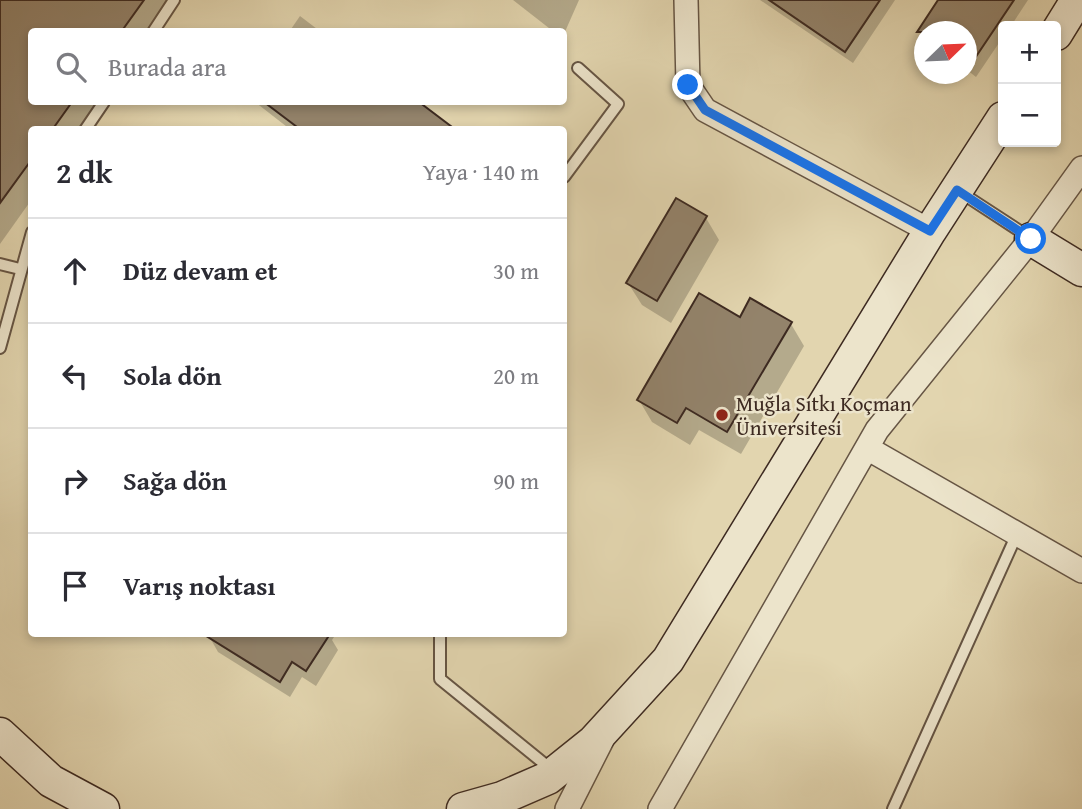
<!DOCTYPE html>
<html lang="tr">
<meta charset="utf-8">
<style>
:root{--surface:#fff;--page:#f7f7f7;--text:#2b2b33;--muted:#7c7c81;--line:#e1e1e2}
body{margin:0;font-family:"Gentium Book Plus",serif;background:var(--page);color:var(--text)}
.controls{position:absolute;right:21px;top:21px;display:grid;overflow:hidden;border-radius:7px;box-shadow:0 4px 10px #0003}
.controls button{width:63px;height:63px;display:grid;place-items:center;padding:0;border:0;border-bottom:2px solid var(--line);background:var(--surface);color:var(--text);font:35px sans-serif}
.compass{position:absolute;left:914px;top:21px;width:63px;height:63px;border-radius:50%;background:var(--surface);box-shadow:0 4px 10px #0003;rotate:67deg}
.stop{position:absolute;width:21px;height:21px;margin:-16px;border:5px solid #1a73e8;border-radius:50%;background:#fff}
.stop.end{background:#1a73e8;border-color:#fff;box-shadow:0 2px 7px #0008}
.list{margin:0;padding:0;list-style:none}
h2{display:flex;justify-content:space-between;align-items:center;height:91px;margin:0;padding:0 28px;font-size:30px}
h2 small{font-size:23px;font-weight:400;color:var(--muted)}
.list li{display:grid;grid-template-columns:46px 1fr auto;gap:21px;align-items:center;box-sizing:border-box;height:105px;padding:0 28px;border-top:2px solid var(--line)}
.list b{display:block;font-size:26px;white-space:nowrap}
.list em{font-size:23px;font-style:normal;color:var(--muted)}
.icon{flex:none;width:38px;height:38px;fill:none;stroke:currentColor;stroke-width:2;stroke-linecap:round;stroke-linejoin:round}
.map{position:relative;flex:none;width:1082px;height:809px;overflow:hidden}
.search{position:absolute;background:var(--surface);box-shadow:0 4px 10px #0003;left:28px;top:28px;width:539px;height:77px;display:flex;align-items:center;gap:18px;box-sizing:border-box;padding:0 24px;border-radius:7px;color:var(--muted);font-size:26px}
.panel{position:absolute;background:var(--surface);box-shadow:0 4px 10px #0003;left:28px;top:126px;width:539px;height:511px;border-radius:7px}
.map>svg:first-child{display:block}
</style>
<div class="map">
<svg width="1082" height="809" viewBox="0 0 1082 809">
<rect width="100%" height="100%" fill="#e2d5af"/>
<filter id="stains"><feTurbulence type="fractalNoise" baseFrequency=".00286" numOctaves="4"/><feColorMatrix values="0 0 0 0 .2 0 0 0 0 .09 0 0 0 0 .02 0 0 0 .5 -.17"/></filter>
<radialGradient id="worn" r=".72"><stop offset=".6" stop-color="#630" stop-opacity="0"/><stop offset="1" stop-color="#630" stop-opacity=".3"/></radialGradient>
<path fill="#0003" d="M 5,0 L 172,0 L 150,32 L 32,32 L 32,102 L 101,102 L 81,130 L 32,130 L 32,199 L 0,244 L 0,7 Z
M 513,0 L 579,0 L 564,34 L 564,32 L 554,32 Z
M 760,0 L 895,0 L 853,63 Z
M 940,0 L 1028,0 L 1011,26 L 1003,26 L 1003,37 L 976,77 L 967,70 L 967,32 L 925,32 L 925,40 L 919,31 Z
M 300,16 L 321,32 L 289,32 Z
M 255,102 L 416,102 L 453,130 L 291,130 Z
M 706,218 L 719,240 L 671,323 L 642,305 L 628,283 Z
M 740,319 L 791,324 L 804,346 L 741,454 L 699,430 L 690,445 L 652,422 L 639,400 Z
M 210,634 L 336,634 L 332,640 L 338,650 L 316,686 L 302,677 L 290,697 L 218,652 L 209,636 Z"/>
<path fill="#93836b" stroke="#3d2a21" stroke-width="2" d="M 0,0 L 144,0 L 121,32 L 32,32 L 32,102 L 72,102 L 52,130 L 32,130 L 32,159 L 0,203 Z
M 769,0 L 880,0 L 845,52 Z
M 938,0 L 1014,0 L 967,70 L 967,32 L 917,32 Z
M 264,102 L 419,102 L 456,130 L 301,130 Z
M 676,198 L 707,216 L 657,301 L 626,283 Z
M 699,293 L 740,317 L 750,298 L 792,322 L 727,432 L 686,408 L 677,423 L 637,400 Z
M 203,634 L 330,634 L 306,671 L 292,662 L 280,682 Z"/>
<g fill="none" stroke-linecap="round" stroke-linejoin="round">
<defs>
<path id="lane" d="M 153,32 L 174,0
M 85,130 L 104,102
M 564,177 L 618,104 L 578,68
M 960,192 L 1029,237
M 0,264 L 20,269
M 0,348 L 32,232
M 440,634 L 440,679 L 552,770
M 893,809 L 1017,534"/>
<path id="street" d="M 686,0 L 688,85 L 705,110 L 930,231
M 867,448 L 1082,571
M 567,809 L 602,740
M 660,809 L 877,430 L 1031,239 L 1082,168"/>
<path id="secondary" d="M 1056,34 L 1077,0
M 1031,239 L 1082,270
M 0,734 L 51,781 L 103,809
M 463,809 L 502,798 L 548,778 L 593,742 L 668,660 L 930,231 L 1003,118"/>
</defs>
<use href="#lane" stroke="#654" stroke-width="14"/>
<use href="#street" stroke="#654" stroke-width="26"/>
<use href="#secondary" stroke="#3d2a21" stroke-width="35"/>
<use href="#lane" stroke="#ece4cb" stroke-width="10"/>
<use href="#street" stroke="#ece4cb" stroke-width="23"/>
<use href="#secondary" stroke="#ece4cb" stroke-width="32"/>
</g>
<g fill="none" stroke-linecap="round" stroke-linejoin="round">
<path stroke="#1a73e8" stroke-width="9" d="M 688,85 L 705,110 L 930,231 L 957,190 L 1031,239"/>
</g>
<circle fill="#8f2418" stroke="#ece4cb" stroke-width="2.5" cx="722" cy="415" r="7"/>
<g text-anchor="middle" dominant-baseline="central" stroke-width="5" stroke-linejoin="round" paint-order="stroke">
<g font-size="21" fill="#3d2a21" stroke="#ece4cb" text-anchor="start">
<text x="736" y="403">Muğla Sıtkı Koçman<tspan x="736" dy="24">Üniversitesi</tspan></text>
</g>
</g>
<rect width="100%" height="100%" filter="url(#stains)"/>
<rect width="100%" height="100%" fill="url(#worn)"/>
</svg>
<div class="controls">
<button>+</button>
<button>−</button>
</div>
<svg class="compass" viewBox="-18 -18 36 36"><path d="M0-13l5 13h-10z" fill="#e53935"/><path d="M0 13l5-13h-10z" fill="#7c7c81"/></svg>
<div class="stop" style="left:1031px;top:239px"></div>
<div class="stop end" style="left:688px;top:85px"></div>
<div class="search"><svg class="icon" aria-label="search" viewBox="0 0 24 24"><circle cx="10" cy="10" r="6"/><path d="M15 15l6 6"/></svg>Burada ara</div>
<section class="panel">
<h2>2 dk<small>Yaya · 140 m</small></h2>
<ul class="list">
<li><svg class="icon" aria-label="ahead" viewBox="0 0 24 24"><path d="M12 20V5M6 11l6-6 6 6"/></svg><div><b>Düz devam et</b></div><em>30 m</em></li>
<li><svg class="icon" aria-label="left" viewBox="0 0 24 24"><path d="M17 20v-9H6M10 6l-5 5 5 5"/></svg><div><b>Sola dön</b></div><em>20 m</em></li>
<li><svg class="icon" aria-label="right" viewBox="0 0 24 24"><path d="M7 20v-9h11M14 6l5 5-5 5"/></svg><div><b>Sağa dön</b></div><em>90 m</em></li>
<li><svg class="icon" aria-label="arrive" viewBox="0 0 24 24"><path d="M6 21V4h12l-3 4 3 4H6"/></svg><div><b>Varış noktası</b></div></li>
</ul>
</section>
</div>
